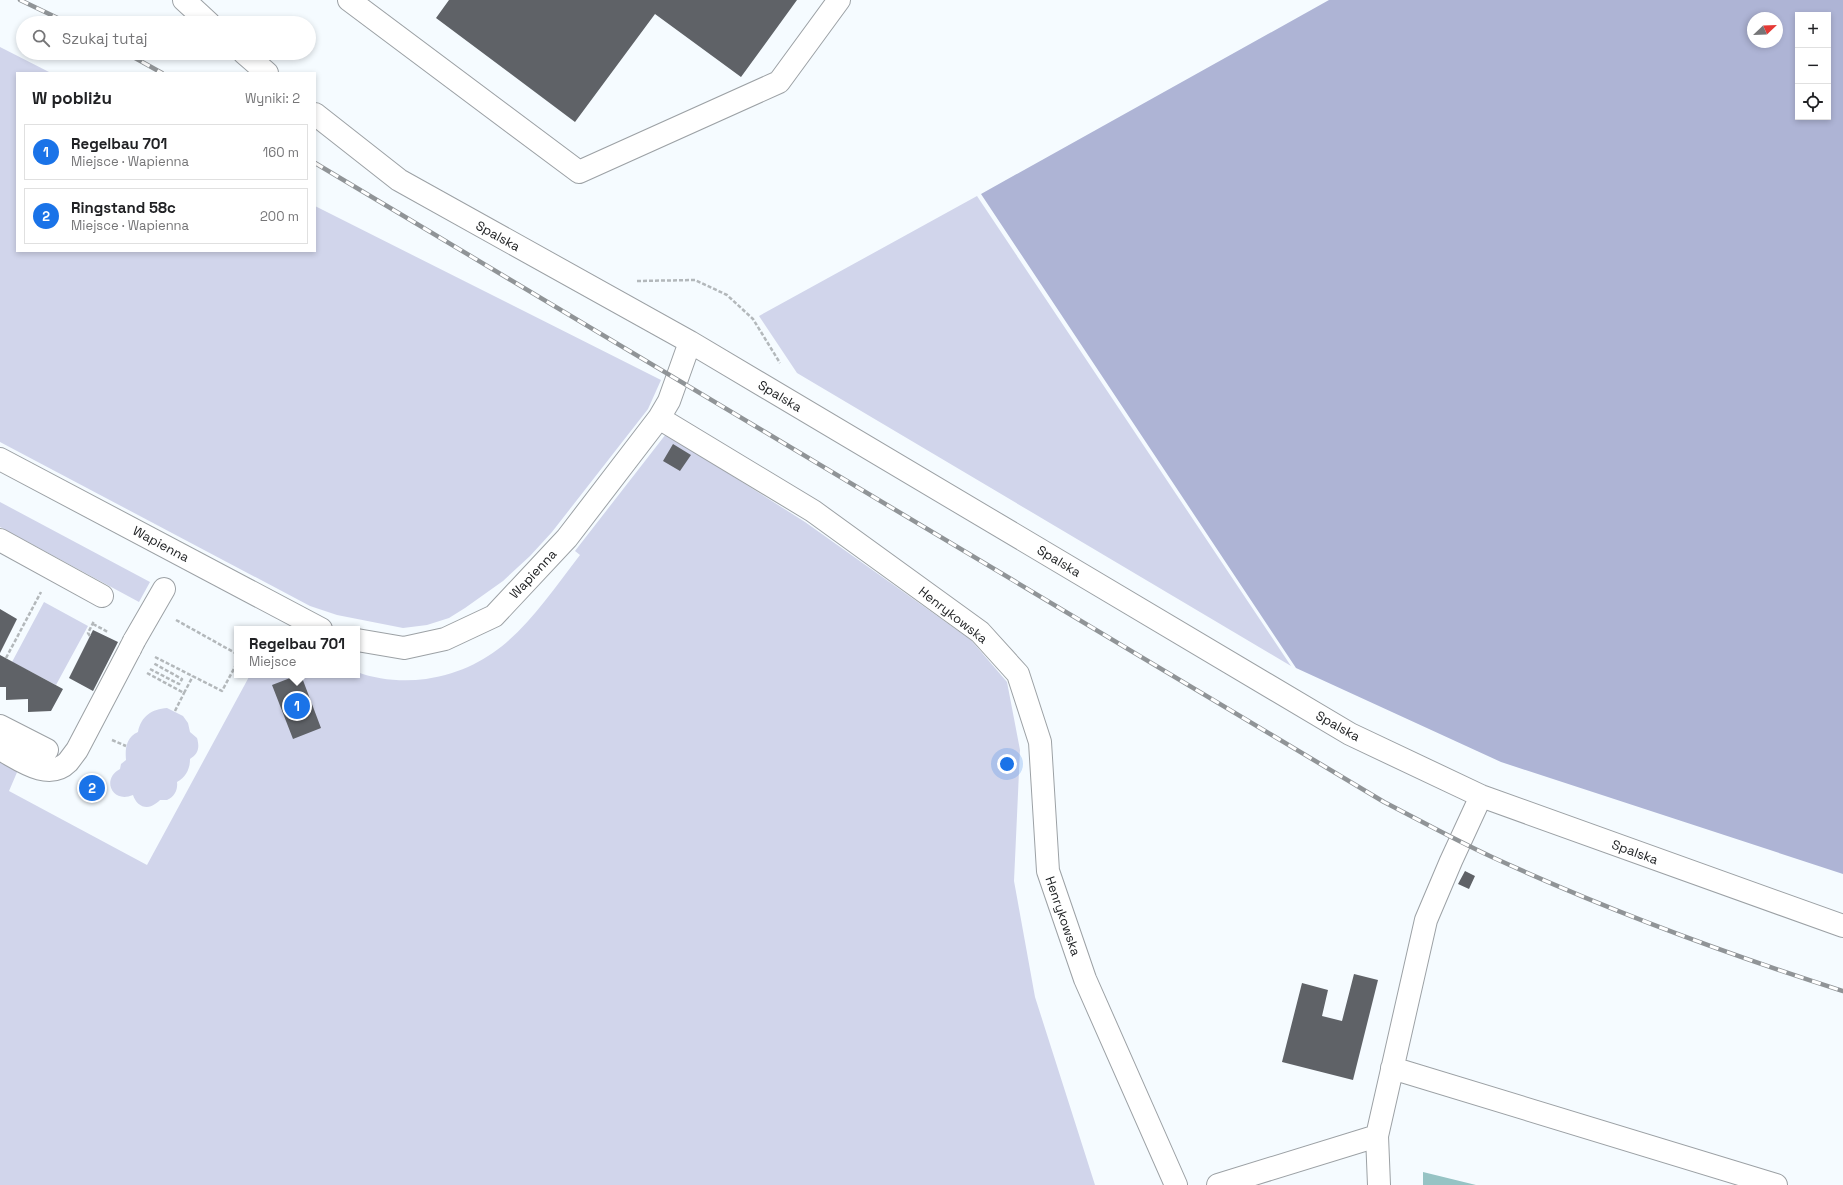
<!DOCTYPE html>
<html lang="pl">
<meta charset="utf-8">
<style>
:root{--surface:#fff;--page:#f6f6f6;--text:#202124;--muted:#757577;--line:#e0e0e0;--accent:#1a73e8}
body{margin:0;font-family:"Space Grotesk",sans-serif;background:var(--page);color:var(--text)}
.controls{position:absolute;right:12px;top:12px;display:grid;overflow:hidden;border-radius:0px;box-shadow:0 2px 6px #0003}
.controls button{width:36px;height:36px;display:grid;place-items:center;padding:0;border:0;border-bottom:1px solid var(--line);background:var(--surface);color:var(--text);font:20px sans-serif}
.compass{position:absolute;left:1747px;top:12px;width:36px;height:36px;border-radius:50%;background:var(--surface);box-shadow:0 2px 6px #0003;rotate:67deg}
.you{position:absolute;left:1007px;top:764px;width:14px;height:14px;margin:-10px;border:3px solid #fff;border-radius:50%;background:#1a73e8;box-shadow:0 0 0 6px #1a73e833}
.badge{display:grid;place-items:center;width:26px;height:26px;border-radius:50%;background:var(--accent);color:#fff;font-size:13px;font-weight:700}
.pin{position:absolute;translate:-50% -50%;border:2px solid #fff;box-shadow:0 1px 4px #0006}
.popup{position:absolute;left:234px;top:626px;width:126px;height:52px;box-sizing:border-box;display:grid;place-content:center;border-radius:0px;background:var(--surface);filter:drop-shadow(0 1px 3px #0005);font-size:13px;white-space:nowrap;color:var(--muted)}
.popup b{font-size:15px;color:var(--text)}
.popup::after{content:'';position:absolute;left:50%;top:100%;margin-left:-8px;border:8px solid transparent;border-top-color:var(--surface)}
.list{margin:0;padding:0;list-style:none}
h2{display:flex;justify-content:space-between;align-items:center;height:52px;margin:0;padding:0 16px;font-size:17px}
h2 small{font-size:13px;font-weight:400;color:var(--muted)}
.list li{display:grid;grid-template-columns:26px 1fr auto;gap:12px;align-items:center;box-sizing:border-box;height:56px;margin:0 8px 8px;padding:0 8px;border:1px solid var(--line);border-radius:0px}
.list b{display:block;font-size:15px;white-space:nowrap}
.list p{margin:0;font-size:13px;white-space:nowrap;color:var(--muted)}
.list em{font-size:13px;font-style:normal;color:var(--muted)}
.icon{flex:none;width:22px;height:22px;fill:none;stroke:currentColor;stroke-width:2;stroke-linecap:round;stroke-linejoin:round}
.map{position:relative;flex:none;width:1843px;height:1185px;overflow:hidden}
.search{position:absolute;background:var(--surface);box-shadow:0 2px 6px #0003;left:16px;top:16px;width:300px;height:44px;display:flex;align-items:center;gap:10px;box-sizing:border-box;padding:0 14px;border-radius:22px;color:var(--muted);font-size:15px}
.panel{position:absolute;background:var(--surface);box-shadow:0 2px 6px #0003;left:16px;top:72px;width:300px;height:180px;border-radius:0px}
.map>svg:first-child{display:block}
</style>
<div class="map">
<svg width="1843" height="1185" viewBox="0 0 1843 1185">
<rect width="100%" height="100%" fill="#f5fbff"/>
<path fill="#d1d5eb" d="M 0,47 L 51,73 L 17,73 L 17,251 L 315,251 L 315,206 L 661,380 L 648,409 L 552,532 L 530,556 L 503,581 L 465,608 L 449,618 L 427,625 L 403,628 L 337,615 L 310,606 L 0,442 Z
M 977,196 L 1291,666 L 797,373 L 759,316 Z
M 666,434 L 805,522 L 971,640 L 1007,682 L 1020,750 L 1014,881 L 1035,997 L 1095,1185 L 0,1185 L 0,761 L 18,770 L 9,791 L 147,865 L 250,675 L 357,675 L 357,672 C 378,680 403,682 426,679 C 504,667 535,613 580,555 L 575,551 Z
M 0,502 L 150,582 L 139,602 L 0,527 Z
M 44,602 L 88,626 L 56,685 L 12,662 Z
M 167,708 L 183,716 L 188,723 L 190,732 L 197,738 C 200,748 198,754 190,759 C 190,769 186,777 177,782 C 178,789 175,797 167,800 C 165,800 162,800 160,800 C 159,801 157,803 155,804 C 146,811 136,805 133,795 C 112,804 101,779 120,769 L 121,764 L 126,760 C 125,749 126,737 138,732 C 141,716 152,709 167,708 Z"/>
<path fill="#aeb4d5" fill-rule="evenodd" d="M 1329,0 L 1843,0 L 1843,874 L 1501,762 L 1296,668 L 981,194 ZM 1798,15 L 1828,15 L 1828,117 L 1798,117 ZM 1753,18 L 1777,18 L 1777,42 L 1753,42 Z"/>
<path fill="#96c3c4" d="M 1423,1172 L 1476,1185 L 1423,1185 Z"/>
<path fill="#5f6267" d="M 449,0 L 797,0 L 741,77 L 655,14 L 575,122 L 436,18 Z
M 673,444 L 691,455 L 680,471 L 663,461 Z
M 0,609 L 17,619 L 0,653 Z
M 93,630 L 118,642 L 93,691 L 69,678 Z
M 0,655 L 63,689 L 51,711 L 28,712 L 28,699 L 6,700 L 6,687 L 0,687 Z
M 298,675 L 301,675 L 321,728 L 293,739 L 272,685 Z
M 83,779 L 102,785 L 104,790 L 103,796 L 98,799 L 78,792 Z
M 1465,871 L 1475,876 L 1469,889 L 1458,884 Z
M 1354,974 L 1378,980 L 1353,1080 L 1282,1062 L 1302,983 L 1328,990 L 1322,1016 L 1342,1021 Z"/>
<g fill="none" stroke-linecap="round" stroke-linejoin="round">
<defs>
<path id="minor" d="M 184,0 L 209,23
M 349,0 L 579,172 L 779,82 L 839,0
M 244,53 L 267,73
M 315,114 L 399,180 L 690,342 L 1350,734 L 1481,796 L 1843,926
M 690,342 L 669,401 L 659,418 L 813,511 L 980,632 L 1018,674 L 1040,742 L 1048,871 L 1085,979 L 1176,1185
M 0,459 L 321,629
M 0,540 L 102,596
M 357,640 L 404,648 L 445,639 L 494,616 L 567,538 L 659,418
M 134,641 L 164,589
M 0,726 L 47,750
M 0,749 C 19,759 48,782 68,762 C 71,758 74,754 77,750 L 130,649
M 1392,1068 L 1776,1185
M 1218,1185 L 1377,1136
M 1379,1185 L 1377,1136 L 1426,920 L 1451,861 L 1481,796"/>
</defs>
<use href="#minor" stroke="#9ca1a5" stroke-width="24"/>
<path stroke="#b3b8bb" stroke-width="2.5" stroke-dasharray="4 2" stroke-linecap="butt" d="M 637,281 L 695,280 L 727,295 L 753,319 L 780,363
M 176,620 L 237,654
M 93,624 L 108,632
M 90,636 L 88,633 L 94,621
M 155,657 L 222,691 L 237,663
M 6,658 L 41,592
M 150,669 L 179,684 L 182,679 L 153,663
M 147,673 L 184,693 L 193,676
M 175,711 L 184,693
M 112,740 L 126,746"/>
<use href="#minor" stroke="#fff" stroke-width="22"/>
<defs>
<path id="rail" d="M 20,0 L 68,23
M 126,53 L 162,73
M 315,163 L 1384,802 C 1419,820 1455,840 1492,857 C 1605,909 1724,953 1843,991"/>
</defs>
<use href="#rail" stroke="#909497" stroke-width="4.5"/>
<use href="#rail" stroke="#fff" stroke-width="3" stroke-dasharray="9" stroke-linecap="butt"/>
<defs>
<path id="minor-bridge" d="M 130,649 L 134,641"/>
</defs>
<use href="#minor-bridge" stroke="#9ca1a5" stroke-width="24" stroke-linecap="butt"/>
<use href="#minor-bridge" stroke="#fff" stroke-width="22"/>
</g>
<g text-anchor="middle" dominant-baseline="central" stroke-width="4" stroke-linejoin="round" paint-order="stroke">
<g font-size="13" fill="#191b1d" stroke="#fff">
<text transform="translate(498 236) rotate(29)">Spalska</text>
<text transform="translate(780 396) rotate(31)">Spalska</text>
<text transform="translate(161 544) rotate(28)">Wapienna</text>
<text transform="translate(1059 561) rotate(31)">Spalska</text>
<text transform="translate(533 574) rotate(-47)">Wapienna</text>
<text transform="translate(953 615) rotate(38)">Henrykowska</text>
<text transform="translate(1338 726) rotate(29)">Spalska</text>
<text transform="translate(1635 852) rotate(20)">Spalska</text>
<text transform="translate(1063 916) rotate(71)">Henrykowska</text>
</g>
</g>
</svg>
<div class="controls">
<button>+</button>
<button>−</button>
<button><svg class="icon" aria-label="locate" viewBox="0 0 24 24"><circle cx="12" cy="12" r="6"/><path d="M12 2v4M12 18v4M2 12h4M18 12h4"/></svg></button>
</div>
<svg class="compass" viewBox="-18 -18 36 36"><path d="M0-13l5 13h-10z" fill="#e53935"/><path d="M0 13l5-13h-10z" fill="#757577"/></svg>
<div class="you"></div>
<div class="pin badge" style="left:297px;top:706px">1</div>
<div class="popup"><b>Regelbau 701</b>Miejsce</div>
<div class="pin badge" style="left:92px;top:788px">2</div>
<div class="search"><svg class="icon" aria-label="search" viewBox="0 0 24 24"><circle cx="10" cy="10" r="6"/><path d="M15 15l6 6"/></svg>Szukaj tutaj</div>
<section class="panel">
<h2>W pobliżu<small>Wyniki: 2</small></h2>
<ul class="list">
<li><span class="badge">1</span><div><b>Regelbau 701</b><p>Miejsce · Wapienna</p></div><em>160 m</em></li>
<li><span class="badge">2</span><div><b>Ringstand 58c</b><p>Miejsce · Wapienna</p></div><em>200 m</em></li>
</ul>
</section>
</div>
